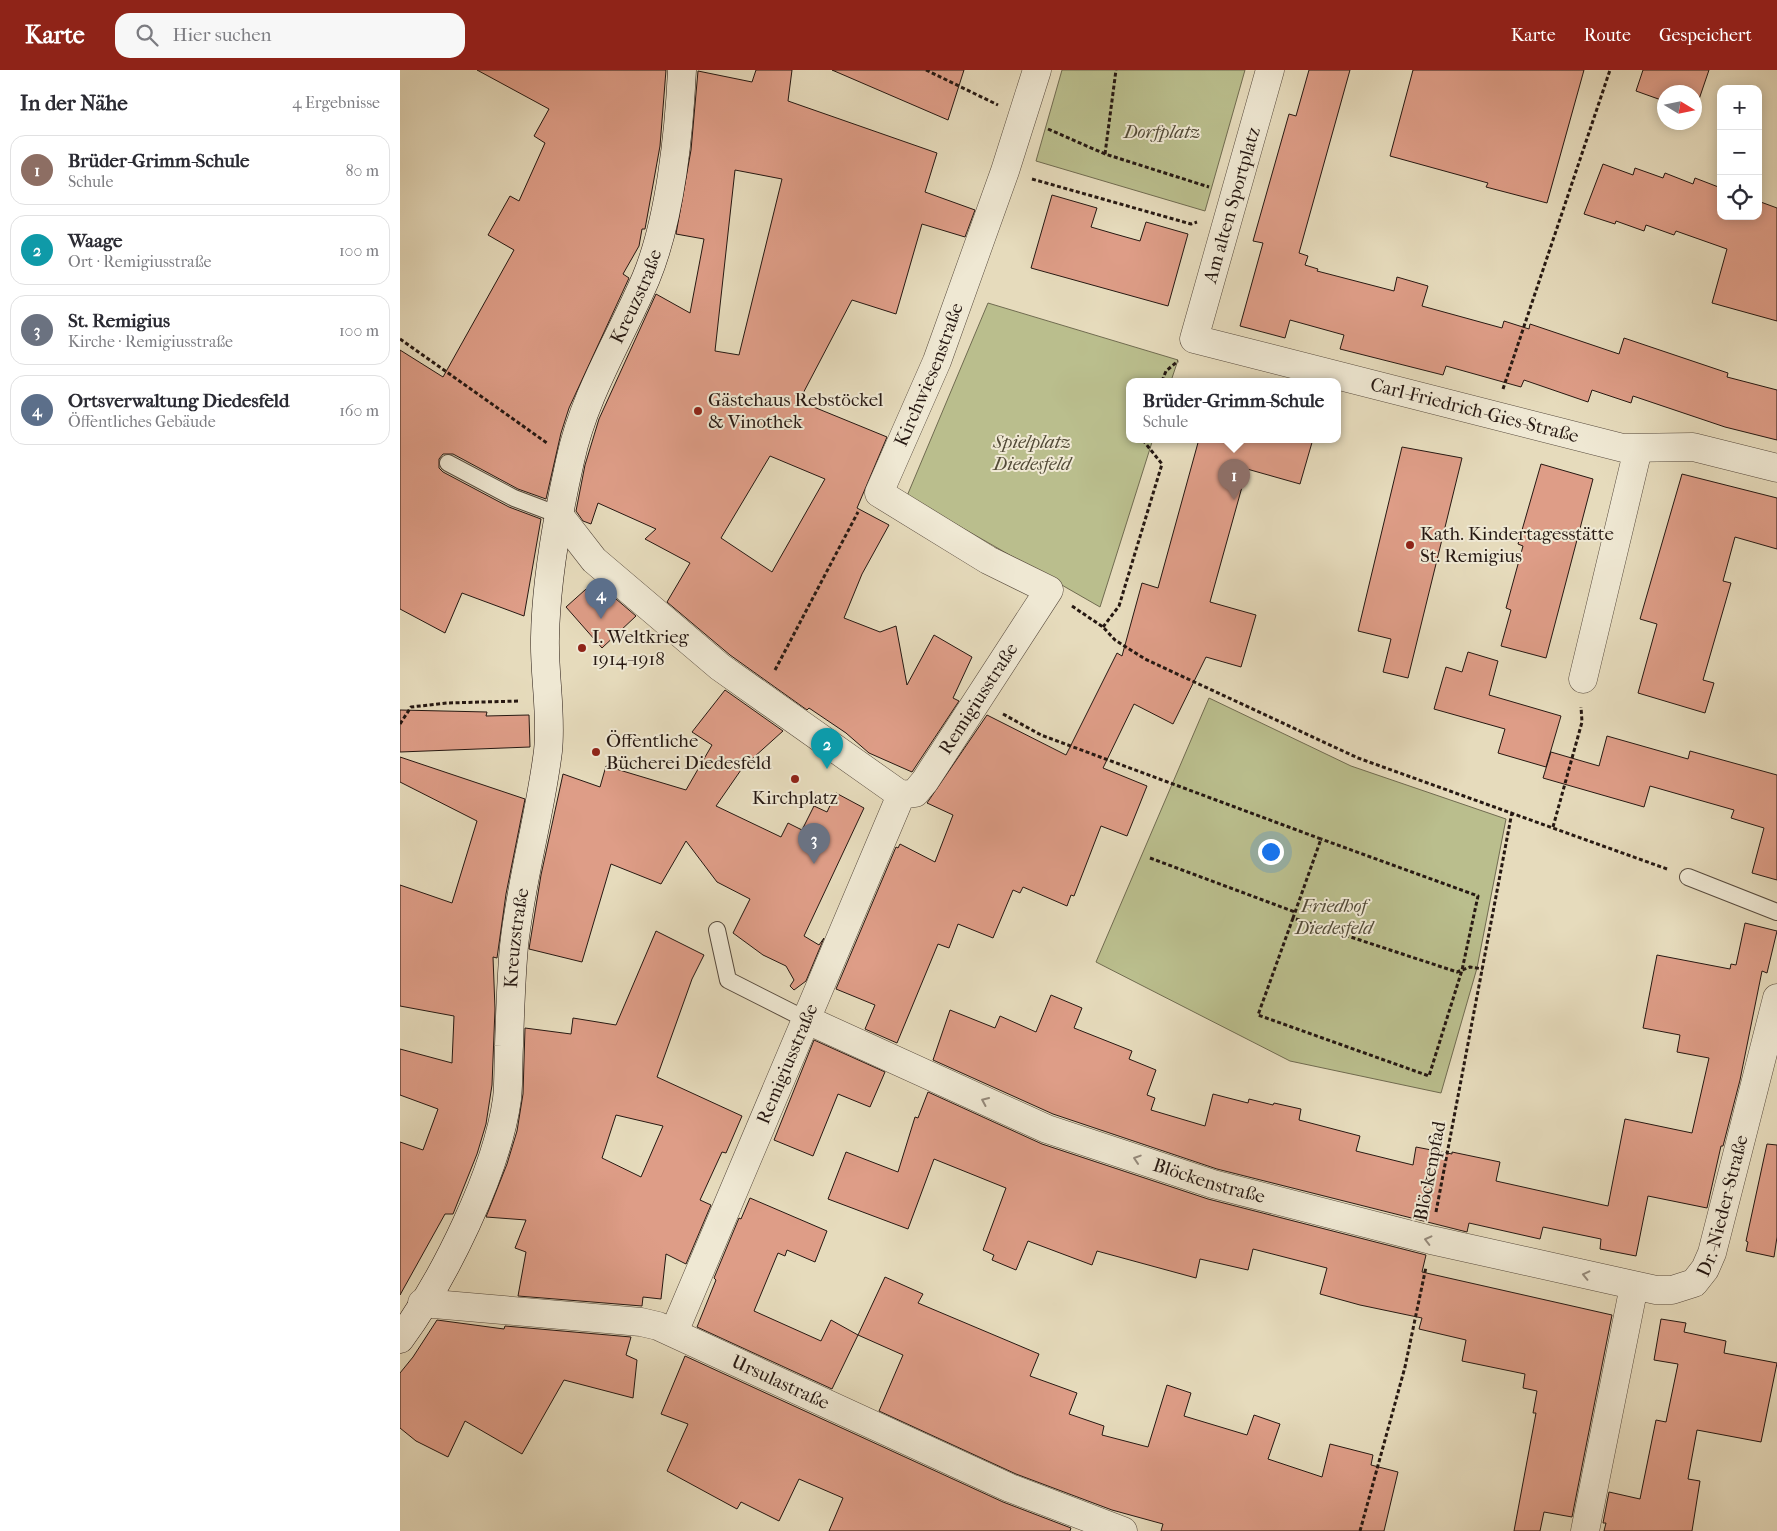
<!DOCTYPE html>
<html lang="de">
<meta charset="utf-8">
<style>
:root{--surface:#fff;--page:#f7f7f7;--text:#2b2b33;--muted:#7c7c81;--line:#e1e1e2;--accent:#8f2418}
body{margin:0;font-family:"IM FELL French Canon",serif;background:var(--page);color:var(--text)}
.controls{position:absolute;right:15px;top:15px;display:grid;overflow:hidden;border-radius:10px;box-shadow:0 2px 12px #0003}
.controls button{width:45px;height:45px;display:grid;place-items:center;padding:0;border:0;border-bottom:1px solid var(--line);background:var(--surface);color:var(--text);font:25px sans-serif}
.compass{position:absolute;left:1257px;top:15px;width:45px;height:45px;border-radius:50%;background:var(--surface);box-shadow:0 2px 12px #0003;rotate:100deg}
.you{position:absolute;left:870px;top:781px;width:18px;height:18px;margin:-12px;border:4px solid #fff;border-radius:50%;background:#1a73e8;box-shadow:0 0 0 8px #1a73e833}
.badge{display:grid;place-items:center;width:32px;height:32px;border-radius:50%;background:var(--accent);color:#fff;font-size:16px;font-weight:700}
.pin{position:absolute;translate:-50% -41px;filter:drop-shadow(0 1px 2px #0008)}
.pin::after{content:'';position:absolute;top:26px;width:18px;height:15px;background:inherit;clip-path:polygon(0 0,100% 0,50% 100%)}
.popup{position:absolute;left:726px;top:308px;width:215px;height:65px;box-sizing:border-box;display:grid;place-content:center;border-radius:10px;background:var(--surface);filter:drop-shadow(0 1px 4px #0005);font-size:16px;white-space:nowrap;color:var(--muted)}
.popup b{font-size:19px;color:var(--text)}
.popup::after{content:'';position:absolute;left:50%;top:100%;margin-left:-10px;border:10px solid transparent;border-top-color:var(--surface)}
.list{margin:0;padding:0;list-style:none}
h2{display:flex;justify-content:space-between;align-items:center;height:65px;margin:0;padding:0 20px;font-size:21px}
h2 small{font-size:16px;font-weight:400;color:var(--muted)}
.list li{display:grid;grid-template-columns:32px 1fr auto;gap:15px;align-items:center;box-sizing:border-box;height:70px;margin:0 10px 10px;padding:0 10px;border:1px solid var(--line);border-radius:15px}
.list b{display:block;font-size:19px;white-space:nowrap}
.list p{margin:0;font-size:16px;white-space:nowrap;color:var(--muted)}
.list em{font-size:16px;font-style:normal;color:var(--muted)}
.icon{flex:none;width:28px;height:28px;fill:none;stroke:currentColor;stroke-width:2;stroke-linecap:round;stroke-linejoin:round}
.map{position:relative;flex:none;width:1377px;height:1461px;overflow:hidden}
header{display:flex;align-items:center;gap:30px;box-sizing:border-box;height:70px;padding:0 25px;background:var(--accent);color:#fff}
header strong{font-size:24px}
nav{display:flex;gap:28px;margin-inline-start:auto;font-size:18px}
.search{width:350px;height:45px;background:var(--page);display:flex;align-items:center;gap:12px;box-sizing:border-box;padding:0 18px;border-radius:15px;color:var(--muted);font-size:19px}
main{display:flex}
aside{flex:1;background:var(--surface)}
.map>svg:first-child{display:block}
</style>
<header>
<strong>Karte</strong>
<div class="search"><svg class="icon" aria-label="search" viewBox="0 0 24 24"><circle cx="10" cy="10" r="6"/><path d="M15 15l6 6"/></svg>Hier suchen</div>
<nav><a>Karte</a><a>Route</a><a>Gespeichert</a></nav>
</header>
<main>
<aside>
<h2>In der Nähe<small>4 Ergebnisse</small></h2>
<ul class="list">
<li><span class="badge" style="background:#8d6e63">1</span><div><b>Brüder-Grimm-Schule</b><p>Schule</p></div><em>80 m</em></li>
<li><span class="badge" style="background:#0f9aa8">2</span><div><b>Waage</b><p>Ort · Remigiusstraße</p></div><em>100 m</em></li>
<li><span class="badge" style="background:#6b7280">3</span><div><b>St. Remigius</b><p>Kirche · Remigiusstraße</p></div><em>100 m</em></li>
<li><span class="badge" style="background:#5c6f8a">4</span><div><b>Ortsverwaltung Diedesfeld</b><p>Öffentliches Gebäude</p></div><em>160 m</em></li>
</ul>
</aside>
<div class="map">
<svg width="1377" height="1461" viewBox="0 0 1377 1461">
<rect width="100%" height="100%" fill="#e6dbbc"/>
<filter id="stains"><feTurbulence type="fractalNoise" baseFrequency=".004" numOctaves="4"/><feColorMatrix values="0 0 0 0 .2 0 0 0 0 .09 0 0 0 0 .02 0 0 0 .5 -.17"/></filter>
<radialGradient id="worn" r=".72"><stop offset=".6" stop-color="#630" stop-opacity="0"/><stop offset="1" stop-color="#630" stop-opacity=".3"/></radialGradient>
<path fill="#babe8d" stroke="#706b50" d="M 662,0 L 845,0 L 805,141 L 636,91 Z
M 588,233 L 778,290 L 771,311 L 730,311 L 730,369 L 753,369 L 700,537 L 507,426 Z
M 809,628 L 951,696 L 1106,749 L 1077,898 L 1041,1023 L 890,991 L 696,892 Z"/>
<path fill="#de9d87" stroke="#261812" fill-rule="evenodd" d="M 77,0 L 266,0 L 260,76 L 245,159 L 242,159 L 239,176 L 223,204 L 229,208 L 169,338 L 161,363 L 146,429 L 118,419 L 53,384 L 43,384 L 39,389 L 39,398 L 43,402 L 109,437 L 141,449 L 124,546 L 62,523 L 45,563 L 0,539 L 0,280 L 43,307 L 114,180 L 88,165 L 110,126 L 119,131 L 145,73 L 134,66 L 149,39 Z
M 356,0 L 392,0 L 388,31 L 537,83 L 525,122 L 575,140 L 565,167 L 522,154 L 496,244 L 452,230 L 399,331 L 487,367 L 457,438 L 489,455 L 462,504 L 444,548 L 480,562 L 496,556 L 507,615 L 534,565 L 572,587 L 553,628 L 559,631 L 512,702 L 469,683 L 446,663 L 409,638 L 407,640 L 330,585 L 267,532 L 290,493 L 245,469 L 256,459 L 198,433 L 191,454 L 183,451 L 176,441 L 185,395 L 199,349 L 256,224 L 290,243 L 304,169 L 276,164 L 291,80 L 298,1 L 352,12 ZM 335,100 L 382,109 L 339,285 L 315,281 ZM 370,386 L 425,409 L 372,502 L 321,468 Z
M 432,0 L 564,0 L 548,50 Z
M 909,0 L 950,0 L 899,183 L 908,186 L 905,195 L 918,199 L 917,201 L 994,221 L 997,207 L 1028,216 L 1022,236 L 1102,258 L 1104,251 L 1129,259 L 1130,254 L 1219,284 L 1224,268 L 1328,303 L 1327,307 L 1377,320 L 1377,370 L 1325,357 L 1233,326 L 1231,333 L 1192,320 L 1188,332 L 1124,310 L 1121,317 L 1046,296 L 1043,305 L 940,279 L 944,265 L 890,250 L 885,268 L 840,256 L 863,173 L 853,171 L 889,44 L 896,46 Z
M 1013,0 L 1184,0 L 1147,133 L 1086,117 L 1088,113 L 990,86 Z
M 1243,0 L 1309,0 L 1295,41 L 1294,22 L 1264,22 L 1264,31 L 1236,21 Z
M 1203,94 L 1233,105 L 1235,98 L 1263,108 L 1265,103 L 1293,114 L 1295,108 L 1321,118 L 1321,146 L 1358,146 L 1358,131 L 1377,138 L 1377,251 L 1312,233 L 1327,179 L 1276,161 L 1274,165 L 1246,155 L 1244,161 L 1216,151 L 1215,154 L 1184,144 Z
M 652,125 L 697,138 L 691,157 L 715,164 L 740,171 L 746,152 L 788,164 L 768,236 L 631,198 Z
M 799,369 L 913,369 L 900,414 L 847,399 L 810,532 L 856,545 L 841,597 L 806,587 L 773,654 L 734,634 L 703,698 L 747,716 L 727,766 L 701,756 L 674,826 L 671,825 L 667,836 L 623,817 L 620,823 L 613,820 L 593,868 L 558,854 L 549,878 L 538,874 L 497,973 L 465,959 L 475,935 L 436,919 L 496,777 L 498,778 L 500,774 L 535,792 L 553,745 L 527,733 L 587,645 L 666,685 L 717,583 L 722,586 L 742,513 L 758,518 Z
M 1002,377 L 1062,388 L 1008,608 L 983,602 L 991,569 L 958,561 Z
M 1141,394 L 1193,409 L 1146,588 L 1101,576 L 1111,540 L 1106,538 L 1123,476 L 1118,474 Z
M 1282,404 L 1377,428 L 1377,479 L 1335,467 L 1323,511 L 1331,513 L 1303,610 L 1314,613 L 1305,643 L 1238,623 L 1257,554 L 1240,549 Z
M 195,511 L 236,546 L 202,578 L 166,537 Z
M 1068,582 L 1098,591 L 1089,625 L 1161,646 L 1146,697 L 1098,683 L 1105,659 L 1034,639 L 1046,597 L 1062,602 Z
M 325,620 L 383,661 L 343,697 L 316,736 L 381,767 L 388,753 L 402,760 L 414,736 L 427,742 L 436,723 L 464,738 L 404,866 L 419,875 L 424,868 L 406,911 L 394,920 L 390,916 L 394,910 L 386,896 L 363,885 L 333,863 L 350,829 L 317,812 L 286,771 L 261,814 L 211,794 L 182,892 L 129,879 L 141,805 L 163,704 L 200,717 L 206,696 L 286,720 L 312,675 L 292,662 Z
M 0,640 L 87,642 L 86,646 L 129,645 L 130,677 L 0,682 Z
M 1207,666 L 1288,689 L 1290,681 L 1377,705 L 1377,810 L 1352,803 L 1364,758 L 1331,748 L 1334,740 L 1250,716 L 1244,737 L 1143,708 L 1151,682 L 1199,696 Z
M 0,687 L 125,729 L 106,824 L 97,888 L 93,887 L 95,939 L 92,1015 L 86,1054 L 77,1084 L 53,1144 L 45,1144 L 0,1225 L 0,1072 L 23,1080 L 38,1039 L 0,1025 L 0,979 L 52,993 L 54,946 L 0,936 L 0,815 L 52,833 L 77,751 L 0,712 Z
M 1345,853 L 1377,861 L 1367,903 L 1362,901 L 1340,1010 L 1323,1076 L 1321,1076 L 1307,1138 L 1248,1126 L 1236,1186 L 1200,1179 L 1201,1169 L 1143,1157 L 1140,1169 L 1069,1153 L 1067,1162 L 817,1099 L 653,1044 L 533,990 L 550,940 L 595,958 L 600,946 L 636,962 L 651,925 L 682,938 L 674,958 L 732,981 L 729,989 L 756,1000 L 747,1025 L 755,1028 L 751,1040 L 805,1056 L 813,1024 L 848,1033 L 849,1029 L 873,1035 L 874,1033 L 901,1039 L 899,1050 L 960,1066 L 956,1081 L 1013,1095 L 1016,1077 L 1052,1084 L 1052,1082 L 1100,1092 L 1096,1111 L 1208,1136 L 1225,1049 L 1292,1063 L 1309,988 L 1277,982 L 1280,965 L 1243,958 L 1257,885 L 1330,899 L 1331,894 L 1336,895 Z
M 256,861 L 304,885 L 292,909 L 257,1007 L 342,1046 L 326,1083 L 322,1082 L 300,1130 L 311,1135 L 286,1194 L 266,1184 L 261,1229 L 243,1227 L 242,1236 L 118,1226 L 126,1182 L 115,1178 L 126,1150 L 86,1147 L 107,1094 L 117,1061 L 123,1024 L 125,958 L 171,964 L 173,948 L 216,955 ZM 216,1045 L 263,1056 L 241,1107 L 202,1088 Z
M 414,970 L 485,1002 L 470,1037 L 438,1024 L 413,1086 L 374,1070 Z
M 528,1022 L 642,1074 L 808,1129 L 1026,1185 L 1022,1202 L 1212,1245 L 1172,1447 L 1144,1442 L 1140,1461 L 1114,1461 L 1136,1343 L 1133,1343 L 1137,1321 L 1123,1318 L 1125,1304 L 1062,1291 L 1066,1270 L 1019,1259 L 1022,1248 L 960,1235 L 920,1224 L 927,1198 L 853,1179 L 848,1200 L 800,1189 L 796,1208 L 697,1181 L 692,1195 L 628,1171 L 616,1200 L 592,1190 L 594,1185 L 583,1180 L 606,1118 L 534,1089 L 508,1159 L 428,1129 L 446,1082 L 498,1102 L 515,1047 L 518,1048 Z
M 1367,1074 L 1377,1075 L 1377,1167 L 1374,1187 L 1346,1181 L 1348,1172 L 1346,1171 Z
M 350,1128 L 427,1161 L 415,1192 L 387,1180 L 385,1186 L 378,1183 L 354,1241 L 421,1271 L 431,1250 L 458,1265 L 432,1319 L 297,1257 L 316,1210 L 314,1208 L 339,1148 L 341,1149 Z
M 485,1207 L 523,1224 L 518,1233 L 639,1284 L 630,1306 L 677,1323 L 669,1344 L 704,1356 L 702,1365 L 748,1377 L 767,1315 L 791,1323 L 784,1346 L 847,1365 L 854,1345 L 880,1354 L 868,1389 L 922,1407 L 930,1374 L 973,1385 L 971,1395 L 998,1402 L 984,1461 L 761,1461 L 763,1454 L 712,1440 L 616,1404 L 479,1341 L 503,1285 L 458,1265 Z
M 1261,1249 L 1286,1253 L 1284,1262 L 1326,1271 L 1324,1283 L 1377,1293 L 1361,1372 L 1297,1360 L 1288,1409 L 1300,1411 L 1292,1461 L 1204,1461 L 1206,1453 L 1203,1453 L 1209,1422 L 1240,1429 L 1256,1350 L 1266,1352 L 1278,1294 L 1254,1290 Z
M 37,1250 L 104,1259 L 105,1256 L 231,1267 L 226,1285 L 237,1290 L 233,1328 L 164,1310 L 122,1384 L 65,1351 L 48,1387 L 16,1371 L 0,1358 L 0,1303 L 13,1287 Z
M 285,1286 L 603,1432 L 671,1458 L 670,1461 L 429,1461 L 443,1428 L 399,1409 L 379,1451 L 341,1432 L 337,1439 L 267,1401 L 288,1354 L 261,1344 Z"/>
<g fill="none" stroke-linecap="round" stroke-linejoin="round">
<defs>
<path id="lane" d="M 48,393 L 114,428 L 159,445
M 1288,807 L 1377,842
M 317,860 L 328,910 L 405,949"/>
<g id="street">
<path id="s1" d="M 870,0 L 794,269 L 1223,378 L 1293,377 L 1377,398"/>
<path d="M 159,445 L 194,490 L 320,597 L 501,725"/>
<path d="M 1183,609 L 1238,379"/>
<path id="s2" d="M 405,949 L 647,1059 L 813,1114 L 1031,1170 L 1256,1220 L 1272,1220 L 1294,1213 L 1305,1199 L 1312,1183 L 1377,928"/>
<path id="s3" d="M 22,1233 L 241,1252 L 258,1256 L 610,1418 L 723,1461"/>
<path id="s4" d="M 274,1262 L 501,725 L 515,723 L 525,711 L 649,520 L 588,490 L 479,423 L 537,291 L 605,101 L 637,0"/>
<path d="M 1185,1461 L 1234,1216"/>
</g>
<g id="secondary">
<path id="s5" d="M 0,1269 C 44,1209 97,1102 107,1029 C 109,1011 108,993 109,976 C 110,943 111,909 114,876 C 121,810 140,746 148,681 C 152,644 144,605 145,568 C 146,509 157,449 170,391 C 184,325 220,269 246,208 C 270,150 279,63 282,0"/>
</g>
</defs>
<use href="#lane" stroke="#56493c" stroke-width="18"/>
<use href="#street" stroke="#56493c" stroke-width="29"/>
<use href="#secondary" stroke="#261812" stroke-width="29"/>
<path stroke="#261812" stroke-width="3" stroke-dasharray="4 2.5" stroke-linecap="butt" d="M 526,0 L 598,35
M 648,59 L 705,84 L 809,117
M 705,84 L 716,0
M 632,109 L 791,154 L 797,152
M 0,269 L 147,373
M 762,311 L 766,301 L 778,291
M 1103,319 L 1210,0
M 672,536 L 703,557 L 715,570 L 745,589 L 958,688 L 1267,799
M 703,557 L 719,536 L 762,394 L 742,369
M 375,600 L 458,442
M 603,644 L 641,665 L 921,769 L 893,848 L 1057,902 L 1070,897 L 1083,899
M 0,654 L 11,637 L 47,633 L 119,631
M 1153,757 L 1182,652 L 1181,637
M 750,788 L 895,842
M 893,848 L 858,945 L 1029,1006 L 1062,900 L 1078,826 L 921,769
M 1036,1142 L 1112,742
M 960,1461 L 1005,1297 L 1026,1197"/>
<use href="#lane" stroke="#efe8d3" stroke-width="16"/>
<use href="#street" stroke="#efe8d3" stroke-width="28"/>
<use href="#secondary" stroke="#efe8d3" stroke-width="28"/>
</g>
<defs><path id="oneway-chevron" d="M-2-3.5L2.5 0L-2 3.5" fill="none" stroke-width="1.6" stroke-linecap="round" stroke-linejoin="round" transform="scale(1.25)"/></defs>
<g stroke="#958a7c">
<use href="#oneway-chevron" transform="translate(585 1031) rotate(-156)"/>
<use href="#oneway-chevron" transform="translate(737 1089) rotate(-162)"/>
<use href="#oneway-chevron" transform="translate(1028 1170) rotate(-166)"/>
<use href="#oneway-chevron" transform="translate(1186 1205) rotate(-167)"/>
</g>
<g fill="#8f2418" stroke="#efe8d3" stroke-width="2">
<circle cx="298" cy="341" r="5"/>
<circle cx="1010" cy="475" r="5"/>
<circle cx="182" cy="578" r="5"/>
<circle cx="196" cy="682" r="5"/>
<circle cx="395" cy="709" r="5"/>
</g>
<g text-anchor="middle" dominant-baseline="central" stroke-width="4" stroke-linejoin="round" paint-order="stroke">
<g font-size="19" font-style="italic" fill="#524a37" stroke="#efe8d3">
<text x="762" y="62">Dorfplatz</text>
<text x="632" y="372">Spielplatz<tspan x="632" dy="22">Diedesfeld</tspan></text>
<text x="934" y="836">Friedhof<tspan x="934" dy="22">Diedesfeld</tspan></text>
</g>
<g font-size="19" fill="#261812" stroke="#efe8d3">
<text transform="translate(832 135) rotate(-74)">Am alten Sportplatz</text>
<text stroke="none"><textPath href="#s5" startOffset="1086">Kreuzstraße</textPath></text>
<text stroke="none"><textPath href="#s4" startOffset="1165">Kirchwiesenstraße</textPath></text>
<text stroke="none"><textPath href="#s1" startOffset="569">Carl-Friedrich-Gies-Straße</textPath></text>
<text stroke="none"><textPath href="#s4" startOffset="711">Remigiusstraße</textPath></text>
<text stroke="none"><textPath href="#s5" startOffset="426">Kreuzstraße</textPath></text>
<text stroke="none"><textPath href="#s4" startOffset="291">Remigiusstraße</textPath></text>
<text transform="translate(1030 1101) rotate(-79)">Blöckenpfad</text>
<text stroke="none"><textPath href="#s2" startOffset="436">Blöckenstraße</textPath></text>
<text stroke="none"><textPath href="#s2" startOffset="1019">Dr.-Nieder-Straße</textPath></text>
<text stroke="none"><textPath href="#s3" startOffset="372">Ursulastraße</textPath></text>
</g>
<g font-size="19" fill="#261812" stroke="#efe8d3" text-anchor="start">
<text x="308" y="330">Gästehaus Rebstöckel<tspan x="308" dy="22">&amp; Vinothek</tspan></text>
<text x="1020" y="464">Kath. Kindertagesstätte<tspan x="1020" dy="22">St. Remigius</tspan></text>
<text x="192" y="567">I. Weltkrieg<tspan x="192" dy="22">1914-1918</tspan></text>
<text x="206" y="671">Öffentliche<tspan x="206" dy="22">Bücherei Diedesfeld</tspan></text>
<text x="395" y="728" text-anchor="middle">Kirchplatz</text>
</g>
</g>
<rect width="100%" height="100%" filter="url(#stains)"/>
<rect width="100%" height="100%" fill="url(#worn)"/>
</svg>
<div class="controls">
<button>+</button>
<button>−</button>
<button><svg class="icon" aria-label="locate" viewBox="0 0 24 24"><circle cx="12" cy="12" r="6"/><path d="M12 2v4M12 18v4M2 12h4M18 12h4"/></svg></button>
</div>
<svg class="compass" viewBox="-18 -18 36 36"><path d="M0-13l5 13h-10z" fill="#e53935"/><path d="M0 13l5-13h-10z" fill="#7c7c81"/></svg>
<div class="you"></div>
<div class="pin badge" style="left:834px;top:430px;background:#8d6e63">1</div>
<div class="popup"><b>Brüder-Grimm-Schule</b>Schule</div>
<div class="pin badge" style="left:427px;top:699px;background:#0f9aa8">2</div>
<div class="pin badge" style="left:414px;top:794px;background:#6b7280">3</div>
<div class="pin badge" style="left:201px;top:549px;background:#5c6f8a">4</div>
</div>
</main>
